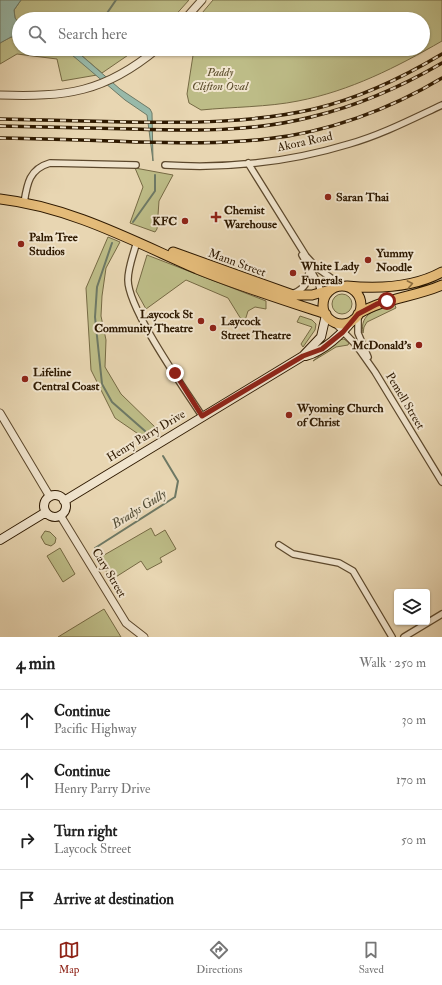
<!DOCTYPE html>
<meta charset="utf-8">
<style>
:root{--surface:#fff;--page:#f6f6f6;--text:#222;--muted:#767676;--line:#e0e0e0;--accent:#8f2418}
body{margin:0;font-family:"IM FELL Double Pica",serif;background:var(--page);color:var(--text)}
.controls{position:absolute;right:12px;bottom:12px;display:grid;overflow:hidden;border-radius:4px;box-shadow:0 1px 3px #0004}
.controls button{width:36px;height:36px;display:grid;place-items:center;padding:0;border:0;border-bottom:1px solid var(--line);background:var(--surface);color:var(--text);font:20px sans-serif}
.stop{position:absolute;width:12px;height:12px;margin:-9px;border:3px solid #8f2418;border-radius:50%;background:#fff}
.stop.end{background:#8f2418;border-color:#fff;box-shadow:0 1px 4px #0008}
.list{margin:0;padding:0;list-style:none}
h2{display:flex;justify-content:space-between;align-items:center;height:52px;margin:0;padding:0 16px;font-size:17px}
h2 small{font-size:13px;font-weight:400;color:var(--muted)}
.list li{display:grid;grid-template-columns:26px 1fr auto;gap:12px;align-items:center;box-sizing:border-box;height:60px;padding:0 16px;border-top:1px solid var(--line)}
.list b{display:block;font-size:15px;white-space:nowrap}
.list p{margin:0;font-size:13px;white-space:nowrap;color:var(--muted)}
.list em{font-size:13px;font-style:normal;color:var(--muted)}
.icon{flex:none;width:22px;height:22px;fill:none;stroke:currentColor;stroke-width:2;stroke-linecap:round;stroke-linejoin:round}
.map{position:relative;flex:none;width:442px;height:637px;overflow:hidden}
.search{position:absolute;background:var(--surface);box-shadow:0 1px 3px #0004;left:12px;right:12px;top:12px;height:44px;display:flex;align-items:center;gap:10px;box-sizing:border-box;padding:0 14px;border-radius:22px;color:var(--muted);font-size:15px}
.sheet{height:292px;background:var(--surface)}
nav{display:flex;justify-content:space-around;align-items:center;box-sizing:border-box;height:56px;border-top:1px solid var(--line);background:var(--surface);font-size:11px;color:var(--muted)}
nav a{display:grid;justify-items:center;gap:2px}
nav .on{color:var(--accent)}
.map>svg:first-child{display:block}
</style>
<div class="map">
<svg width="442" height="637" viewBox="0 0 442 637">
<rect width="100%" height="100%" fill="#e8d6b2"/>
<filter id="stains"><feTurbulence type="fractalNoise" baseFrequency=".005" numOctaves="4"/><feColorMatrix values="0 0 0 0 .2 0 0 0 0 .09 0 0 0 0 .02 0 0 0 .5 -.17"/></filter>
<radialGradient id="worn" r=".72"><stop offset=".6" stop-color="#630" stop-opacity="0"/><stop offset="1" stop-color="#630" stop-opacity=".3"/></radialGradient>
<path fill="#bdbc87" stroke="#766a44" d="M 21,0 L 189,0 L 172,19 L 19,19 L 19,23 L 15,18 L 14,10 Z
M 213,0 L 442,0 L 442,41 C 397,67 350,91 298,101 C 269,107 231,107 201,110 L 189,103 L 187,94 L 194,49 L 423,49 L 423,19 L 197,19 Z
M 11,37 L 19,37 L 19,49 L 65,49 L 97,75 L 62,81 L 57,59 L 17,54 L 0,64 L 0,43 Z
M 74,49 L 137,49 L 102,73 Z
M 135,168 L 173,175 L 159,201 L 157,229 L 155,232 L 130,223 L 143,187 Z
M 108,237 L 120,242 L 106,268 L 102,296 L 101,316 L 106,340 L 105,367 L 121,394 L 157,429 L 147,440 L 115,418 L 91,370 L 86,288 Z
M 147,255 L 266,301 L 266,309 L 255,307 L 248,311 L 244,324 L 228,298 L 186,280 L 146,309 L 136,291 Z
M332 304a10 10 0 1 1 20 0a10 10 0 1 1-20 0Z
M 395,305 L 396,308 L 367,322 L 364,327 L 363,333 C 359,313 378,308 395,305 Z
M 300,316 L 312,320 L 316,324 L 315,330 L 303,347 L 301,344 L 312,327 L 297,322 Z
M 344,339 L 349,343 L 348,345 L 336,347 L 313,361 L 339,340 Z
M 151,528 L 155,536 L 165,530 L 176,549 L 160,558 L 162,562 L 147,570 L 141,561 L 111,580 L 99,558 Z
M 45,531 L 50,532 L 56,538 L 55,543 L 51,546 L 45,544 L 41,537 Z
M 60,548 L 75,574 L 63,582 L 47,556 Z
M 104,609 L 121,637 L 58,637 Z"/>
<path fill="#98b9a9" stroke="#6e7965" d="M 0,0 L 21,0 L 14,10 L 15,18 L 19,23 L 19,37 L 11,37 L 0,43 Z
M 65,49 L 74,49 L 120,89 L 150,109 L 152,113 L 153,161 L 147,115 L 125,100 Z"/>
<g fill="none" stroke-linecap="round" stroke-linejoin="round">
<path stroke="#6e7965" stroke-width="2" d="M 103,19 L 116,0
M 133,222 L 155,191 L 155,175
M 112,243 L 97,287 L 95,317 L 102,384 L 112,402 L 145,431
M 95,548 L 175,497 L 178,481 L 163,456"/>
<defs>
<path id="minor" d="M 248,163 L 306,256 L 316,267 L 342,286
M 165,165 C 227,169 290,162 349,144 C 381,135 412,119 442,105
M 24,203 C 27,184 29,169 50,163 L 136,165
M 137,241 C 134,253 128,267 128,280 C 128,309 184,388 202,416
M 302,255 L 319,285 L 323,302
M 294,293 C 305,289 309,280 309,269
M 358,315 L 358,333 L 368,357
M 333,321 L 356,345 L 375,372 L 442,482
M 279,545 L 293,554 L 339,563 L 353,571 L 392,637
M 404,637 L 442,614"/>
<path id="tertiary" d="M 185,19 L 202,0
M 0,95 C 66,97 104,93 157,49
M 0,413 L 50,497
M 60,515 L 126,623 L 144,637"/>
<path id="secondary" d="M 306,356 C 324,351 342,334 353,320
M44 506a11 11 0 1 1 22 0a11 11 0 1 1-22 0Z
M 64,501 L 303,356 L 321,337 L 326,315
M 0,540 L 46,512"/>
<path id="primary" d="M 0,199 C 70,207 133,241 197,269 C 239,286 283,300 326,314
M 173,252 L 293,295 L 312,295 L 330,290
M 347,286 C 379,289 413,288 442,272
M323 305a19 19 0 1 1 38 0a19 19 0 1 1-38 0Z
M 358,314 C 384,298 415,297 442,285"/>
</defs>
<use href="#minor" stroke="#5c482c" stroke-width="8"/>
<use href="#tertiary" stroke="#5c482c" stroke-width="9"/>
<use href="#secondary" stroke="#2e1900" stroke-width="10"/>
<use href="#primary" stroke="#2e1900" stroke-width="11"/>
<use href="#minor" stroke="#f0e4cd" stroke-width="5.5"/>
<use href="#tertiary" stroke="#f0e4cd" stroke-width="7"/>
<use href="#secondary" stroke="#f0e4cd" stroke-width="8"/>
<use href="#primary" stroke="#e4bb79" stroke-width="9"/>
<defs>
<path id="rail" d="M 0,119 C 42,120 85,121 127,122 C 191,123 252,123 314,109 C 360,98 402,78 442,54
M 0,126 C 44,127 89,128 133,129 C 192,131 253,132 311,117 C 357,106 401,87 442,63
M 0,138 C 45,139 91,140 136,142 C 179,143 223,144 266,139 C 326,133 391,109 442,78"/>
</defs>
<use href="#rail" stroke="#2e1900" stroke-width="3.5"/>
<use href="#rail" stroke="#f0e4cd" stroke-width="2" stroke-dasharray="6" stroke-linecap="butt"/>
</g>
<defs><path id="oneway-chevron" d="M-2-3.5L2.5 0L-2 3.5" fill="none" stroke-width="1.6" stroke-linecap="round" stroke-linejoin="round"/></defs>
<use stroke="#896a3c" href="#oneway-chevron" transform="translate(410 284) rotate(-11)"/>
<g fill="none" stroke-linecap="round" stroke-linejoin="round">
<path stroke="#8f2418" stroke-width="5" d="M 175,373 L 202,416 L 303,356 L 322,349 L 343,332 L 358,314 L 377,304 L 387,301"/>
</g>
<g fill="#8f2418" stroke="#f0e4cd" stroke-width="1.5">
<circle cx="328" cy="197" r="4"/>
<path d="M214 211h4v4h4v4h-4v4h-4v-4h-4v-4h4z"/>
<circle cx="185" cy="221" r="4"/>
<circle cx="21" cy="244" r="4"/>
<circle cx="368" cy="260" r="4"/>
<circle cx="293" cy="273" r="4"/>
<circle cx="201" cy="321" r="4"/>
<circle cx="213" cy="328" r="4"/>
<circle cx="419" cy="345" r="4"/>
<circle cx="25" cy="379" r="4"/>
<circle cx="289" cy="415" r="4"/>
</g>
<g text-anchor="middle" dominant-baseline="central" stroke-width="4" stroke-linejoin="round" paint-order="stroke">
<g font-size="12" font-style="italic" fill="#594a28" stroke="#f0e4cd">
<text x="220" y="72">Paddy<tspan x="220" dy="14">Clifton Oval</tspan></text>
</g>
<g font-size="12" fill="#2e1900" stroke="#f0e4cd">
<text transform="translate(305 142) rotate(-12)">Akora Road</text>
<text transform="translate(237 263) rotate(20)">Mann Street</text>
<text transform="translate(405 401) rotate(59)">Pemell Street</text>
<text transform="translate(146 436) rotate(-31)">Henry Parry Drive</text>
<text transform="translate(109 573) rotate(59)">Cary Street</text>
</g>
<g font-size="12" font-weight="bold" fill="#2e1900" stroke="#f0e4cd" text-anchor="start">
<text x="336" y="197">Saran Thai</text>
<text x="224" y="210">Chemist<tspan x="224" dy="14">Warehouse</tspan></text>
<text x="177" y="221" text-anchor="end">KFC</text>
<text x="29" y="237">Palm Tree<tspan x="29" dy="14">Studios</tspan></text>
<text x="376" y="253">Yummy<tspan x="376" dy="14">Noodle</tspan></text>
<text x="301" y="266">White Lady<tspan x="301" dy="14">Funerals</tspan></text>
<text x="193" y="314" text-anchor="end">Laycock St<tspan x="193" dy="14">Community Theatre</tspan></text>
<text x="221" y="321">Laycock<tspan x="221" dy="14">Street Theatre</tspan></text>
<text x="411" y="345" text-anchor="end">McDonald's</text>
<text x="33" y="372">Lifeline<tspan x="33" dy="14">Central Coast</tspan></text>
<text x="297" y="408">Wyoming Church<tspan x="297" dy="14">of Christ</tspan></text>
</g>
<g font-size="13" font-style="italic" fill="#4e4933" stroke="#f0e4cd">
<text transform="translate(139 509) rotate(-32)">Bradys Gully</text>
</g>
</g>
<rect width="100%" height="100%" filter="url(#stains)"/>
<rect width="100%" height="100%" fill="url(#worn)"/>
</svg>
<div class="controls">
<button><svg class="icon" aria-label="layers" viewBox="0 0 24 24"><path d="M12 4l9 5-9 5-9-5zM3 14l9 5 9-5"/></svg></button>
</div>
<div class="stop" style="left:387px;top:301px"></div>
<div class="stop end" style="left:175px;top:373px"></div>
<div class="search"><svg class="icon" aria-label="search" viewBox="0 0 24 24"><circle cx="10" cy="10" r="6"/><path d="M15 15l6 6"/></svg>Search here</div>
</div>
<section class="sheet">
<h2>4 min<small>Walk · 250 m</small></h2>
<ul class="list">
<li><svg class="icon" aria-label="ahead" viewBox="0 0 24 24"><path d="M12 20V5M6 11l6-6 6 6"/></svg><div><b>Continue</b><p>Pacific Highway</p></div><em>30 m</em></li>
<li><svg class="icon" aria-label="ahead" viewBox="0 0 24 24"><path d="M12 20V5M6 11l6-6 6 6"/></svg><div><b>Continue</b><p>Henry Parry Drive</p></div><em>170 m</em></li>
<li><svg class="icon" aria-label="right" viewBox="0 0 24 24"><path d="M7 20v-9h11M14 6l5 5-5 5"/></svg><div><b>Turn right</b><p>Laycock Street</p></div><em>50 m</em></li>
<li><svg class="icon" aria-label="arrive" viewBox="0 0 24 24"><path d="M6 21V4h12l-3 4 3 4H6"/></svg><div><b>Arrive at destination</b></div></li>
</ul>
</section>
<nav>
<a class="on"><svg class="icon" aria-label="map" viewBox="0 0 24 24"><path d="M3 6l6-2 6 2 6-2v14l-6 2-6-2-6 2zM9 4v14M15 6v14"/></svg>Map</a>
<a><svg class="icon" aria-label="directions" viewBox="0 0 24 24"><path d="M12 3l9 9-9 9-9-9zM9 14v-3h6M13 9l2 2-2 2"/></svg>Directions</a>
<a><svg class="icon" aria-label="saved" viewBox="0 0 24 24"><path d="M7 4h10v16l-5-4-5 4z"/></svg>Saved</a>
</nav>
